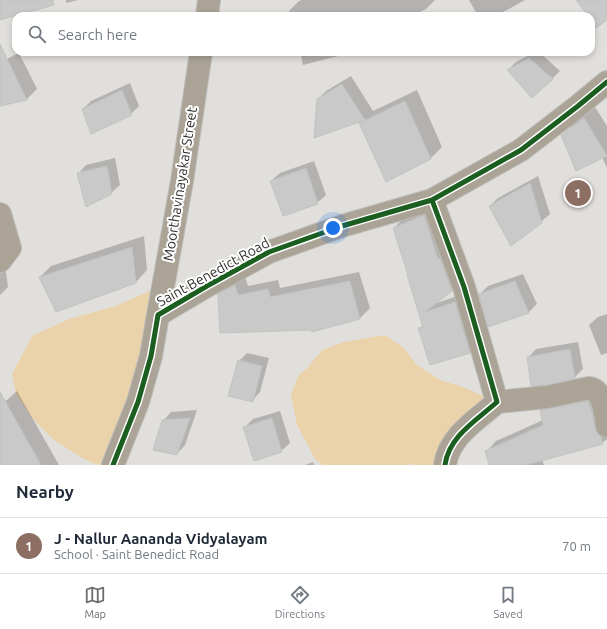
<!DOCTYPE html>
<meta charset="utf-8">
<style>
:root{--surface:#fff;--page:#f6f6f7;--text:#1f2937;--muted:#747a83;--line:#e0e1e3;--accent:#6f6e6c}
body{margin:0;font-family:Ubuntu,sans-serif;background:var(--page);color:var(--text)}
.you{position:absolute;left:333px;top:228px;width:14px;height:14px;margin:-10px;border:3px solid #fff;border-radius:50%;background:#1a73e8;box-shadow:0 0 0 6px #1a73e833}
.badge{display:grid;place-items:center;width:26px;height:26px;border-radius:50%;background:var(--accent);color:#fff;font-size:13px;font-weight:700}
.pin{position:absolute;translate:-50% -50%;border:2px solid #fff;box-shadow:0 1px 4px #0006}
.list{margin:0;padding:0;list-style:none}
h2{display:flex;justify-content:space-between;align-items:center;height:52px;margin:0;padding:0 16px;font-size:17px}
h2 small{font-size:13px;font-weight:400;color:var(--muted)}
.list li{display:grid;grid-template-columns:26px 1fr auto;gap:12px;align-items:center;box-sizing:border-box;height:56px;padding:0 16px;border-top:1px solid var(--line)}
.list b{display:block;font-size:15px;white-space:nowrap}
.list p{margin:0;font-size:13px;white-space:nowrap;color:var(--muted)}
.list em{font-size:13px;font-style:normal;color:var(--muted)}
.icon{flex:none;width:22px;height:22px;fill:none;stroke:currentColor;stroke-width:2;stroke-linecap:round;stroke-linejoin:round}
.map{position:relative;flex:none;width:607px;height:465px;overflow:hidden}
.search{position:absolute;background:var(--surface);box-shadow:0 2px 6px #0003;left:12px;right:12px;top:12px;height:44px;display:flex;align-items:center;gap:10px;box-sizing:border-box;padding:0 14px;border-radius:12px;color:var(--muted);font-size:15px}
.sheet{height:108px;background:var(--surface)}
nav{display:flex;justify-content:space-around;align-items:center;box-sizing:border-box;height:56px;border-top:1px solid var(--line);background:var(--surface);font-size:11px;color:var(--muted)}
nav a{display:grid;justify-items:center;gap:2px}
nav .on{color:var(--accent)}
.map>svg:first-child{display:block}
</style>
<div class="map">
<svg width="607" height="465" viewBox="0 0 607 465">
<rect width="100%" height="100%" fill="#e1dfdc"/>
<path fill="#ead3ab" d="M 163,285 L 151,356 L 102,465 L 95,464 L 82,458 L 54,440 L 33,419 L 16,394 L 12,374 L 32,336 L 69,319 L 116,306 Z
M 385,335 L 404,348 L 417,365 L 440,380 L 466,388 L 495,402 L 445,465 L 413,465 L 410,464 L 407,465 L 323,465 L 315,459 L 297,425 L 291,395 L 298,376 L 309,366 L 322,350 L 344,342 Z"/>
<path fill="#0003" d="M 66,0 L 78,0 L 66,3 Z
M 302,0 L 435,0 L 426,9 L 412,16 L 291,16 L 289,11 L 299,1 Z
M 469,0 L 525,0 L 496,16 L 478,16 Z
M 300,52 L 354,52 L 303,65 Z
M 535,52 L 539,52 L 560,71 L 552,79 L 508,70 L 516,62 Z
M 19,53 L 37,89 L 27,99 L 0,105 L 0,62 Z
M 351,76 L 373,111 L 417,90 L 442,147 L 431,158 L 387,181 L 360,124 L 365,119 L 315,136 L 318,99 L 326,91 Z
M 130,83 L 139,106 L 131,114 L 83,109 L 91,101 Z
M 595,107 L 607,126 L 607,168 L 602,157 L 563,135 L 574,123 Z
M 115,158 L 120,185 L 111,193 L 78,174 L 86,165 Z
M 314,161 L 326,195 L 317,203 L 271,181 L 280,173 Z
M 538,176 L 550,214 L 541,222 L 490,206 L 498,198 Z
M 432,208 L 460,282 L 434,304 L 463,294 L 477,344 L 469,352 L 420,328 L 424,324 L 394,228 L 402,220 Z
M 144,236 L 147,270 L 136,282 L 40,277 L 51,266 Z
M 0,262 L 5,265 L 8,287 L 0,295 Z
M 359,272 L 370,308 L 360,318 L 219,295 L 229,285 L 245,276 L 248,286 L 278,280 L 280,288 Z
M 523,274 L 537,304 L 529,312 L 489,326 L 480,294 L 488,286 Z
M 607,314 L 607,353 L 601,355 L 589,325 L 598,317 Z
M 578,342 L 583,369 L 575,377 L 528,358 L 536,349 Z
M 247,353 L 269,358 L 260,392 L 252,401 L 239,361 Z
M 17,391 L 59,465 L 0,465 L 0,404 L 7,400 Z
M 598,391 L 607,423 L 607,439 L 602,443 L 542,459 L 544,465 L 490,465 L 486,452 L 496,441 L 543,420 L 541,411 L 551,400 Z
M 197,410 L 185,445 L 177,454 L 163,421 L 171,412 Z
M 280,411 L 290,443 L 281,451 L 245,427 L 253,419 Z
M 313,462 L 314,465 L 305,465 Z"/>
<path fill="#c8c9c8" stroke="#c2c2c1" d="M 0,0 L 53,0 L 54,5 L 0,20 Z
M 576,0 L 607,0 L 607,20 L 596,28 L 591,20 L 591,16 L 588,16 Z
M 0,44 L 27,100 L 0,106 Z
M 529,58 L 553,79 L 532,98 L 507,70 Z
M 342,84 L 365,120 L 314,138 L 317,99 Z
M 122,90 L 132,115 L 91,134 L 82,109 Z
M 405,101 L 431,159 L 386,182 L 359,123 Z
M 584,118 L 607,156 L 576,171 L 561,135 Z
M 107,166 L 112,194 L 86,207 L 77,173 Z
M 306,168 L 318,204 L 283,216 L 270,181 Z
M 530,183 L 542,223 L 511,246 L 489,206 Z
M 424,215 L 438,259 L 440,258 L 452,291 L 425,312 L 455,302 L 470,353 L 430,365 L 418,328 L 423,327 L 407,275 L 408,275 L 393,228 Z
M 132,247 L 136,283 L 56,312 L 39,277 Z
M 350,281 L 360,319 L 312,332 L 311,330 L 220,333 L 218,294 L 235,285 L 238,295 L 268,289 L 270,297 Z
M 515,281 L 529,313 L 488,327 L 479,294 Z
M 570,349 L 575,378 L 545,385 L 531,386 L 527,357 Z
M 238,360 L 262,366 L 253,402 L 228,396 Z
M 0,392 L 41,465 L 0,465 Z
M 588,401 L 592,412 L 595,428 L 597,433 L 601,437 L 603,444 L 526,465 L 489,465 L 485,451 L 543,425 L 540,410 Z
M 190,418 L 177,455 L 153,450 L 162,420 Z
M 272,418 L 282,452 L 254,461 L 243,427 Z"/>
<g fill="none" stroke-linecap="round" stroke-linejoin="round">
<defs>
<path id="minor" d="M 207,16 L 209,0
M 432,200 L 464,287 L 497,402 C 477,420 449,436 445,465
M 0,214 L 10,248 L 0,261
M 158,315 L 182,181 L 201,52
M 497,402 L 547,397 L 589,388 C 604,390 605,414 607,426
M 113,465 L 138,402 L 151,356 L 158,315 L 207,286 L 269,252 L 342,226 L 432,200 L 521,150 L 578,106 L 607,82"/>
</defs>
<use href="#minor" stroke="#bdbcba" stroke-width="24"/>
<use href="#minor" stroke="#aaa396" stroke-width="22"/>
<defs>
<path id="cycleway" d="M 432,200 L 464,287 L 497,402 C 477,420 449,436 445,465
M 113,465 L 138,402 L 151,356 L 158,315 L 207,286 L 269,252 L 342,226 L 432,200 L 521,150 L 578,106 L 607,82"/>
</defs>
<use href="#cycleway" stroke="#fff" stroke-width="8"/>
<use href="#cycleway" stroke="#1b5e20" stroke-width="5"/>
</g>
<g text-anchor="middle" dominant-baseline="central" stroke-width="4" stroke-linejoin="round" paint-order="stroke">
<g font-size="14" fill="#32312f" stroke="#fff">
<text transform="translate(180 184) rotate(-81)">Moorthavinayakar Street</text>
<text transform="translate(213 272) rotate(-29)">Saint Benedict Road</text>
</g>
</g>
</svg>
<div class="you"></div>
<div class="pin badge" style="left:578px;top:193px;background:#8d6e63">1</div>
<div class="search"><svg class="icon" aria-label="search" viewBox="0 0 24 24"><circle cx="10" cy="10" r="6"/><path d="M15 15l6 6"/></svg>Search here</div>
</div>
<section class="sheet">
<h2>Nearby<small></small></h2>
<ul class="list">
<li><span class="badge" style="background:#8d6e63">1</span><div><b>J - Nallur Aananda Vidyalayam</b><p>School · Saint Benedict Road</p></div><em>70 m</em></li>
</ul>
</section>
<nav>
<a class="on"><svg class="icon" aria-label="map" viewBox="0 0 24 24"><path d="M3 6l6-2 6 2 6-2v14l-6 2-6-2-6 2zM9 4v14M15 6v14"/></svg>Map</a>
<a><svg class="icon" aria-label="directions" viewBox="0 0 24 24"><path d="M12 3l9 9-9 9-9-9zM9 14v-3h6M13 9l2 2-2 2"/></svg>Directions</a>
<a><svg class="icon" aria-label="saved" viewBox="0 0 24 24"><path d="M7 4h10v16l-5-4-5 4z"/></svg>Saved</a>
</nav>
